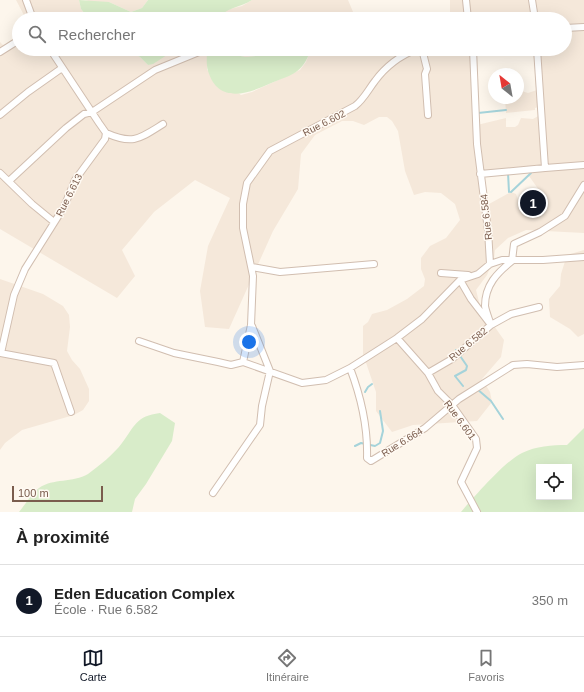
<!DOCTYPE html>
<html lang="fr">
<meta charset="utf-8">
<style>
:root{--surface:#fff;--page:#f6f6f6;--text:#222;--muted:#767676;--line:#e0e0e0;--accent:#111827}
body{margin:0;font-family:Arial,sans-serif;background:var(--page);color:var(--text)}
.controls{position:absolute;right:12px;bottom:12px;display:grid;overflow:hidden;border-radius:0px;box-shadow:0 4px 16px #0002}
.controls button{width:36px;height:36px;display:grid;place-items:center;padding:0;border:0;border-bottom:1px solid var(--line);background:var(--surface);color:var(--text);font:20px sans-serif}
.compass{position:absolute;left:488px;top:68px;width:36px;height:36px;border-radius:50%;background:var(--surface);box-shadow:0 4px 16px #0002;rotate:329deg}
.scale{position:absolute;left:12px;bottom:10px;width:91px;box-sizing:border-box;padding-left:4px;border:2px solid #7a5c4d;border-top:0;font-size:11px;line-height:14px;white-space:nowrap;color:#7a5c4d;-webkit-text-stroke:3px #fffaf3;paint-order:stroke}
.you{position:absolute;left:249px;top:342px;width:14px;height:14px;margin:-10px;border:3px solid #fff;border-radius:50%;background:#1a73e8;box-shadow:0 0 0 6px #1a73e833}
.badge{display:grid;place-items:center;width:26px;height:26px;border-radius:50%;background:var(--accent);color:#fff;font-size:13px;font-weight:700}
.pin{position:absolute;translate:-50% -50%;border:2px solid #fff;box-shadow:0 1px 4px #0006}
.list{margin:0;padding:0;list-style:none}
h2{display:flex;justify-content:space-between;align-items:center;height:52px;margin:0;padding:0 16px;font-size:17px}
h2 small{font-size:13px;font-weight:400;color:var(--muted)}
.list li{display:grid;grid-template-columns:26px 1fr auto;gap:12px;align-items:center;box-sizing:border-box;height:72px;padding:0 16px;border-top:1px solid var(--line)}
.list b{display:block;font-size:15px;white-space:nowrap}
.list p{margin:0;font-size:13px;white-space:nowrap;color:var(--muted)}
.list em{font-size:13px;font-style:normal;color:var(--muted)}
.icon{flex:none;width:22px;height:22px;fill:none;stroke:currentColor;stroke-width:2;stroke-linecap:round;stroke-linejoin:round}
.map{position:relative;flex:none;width:584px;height:512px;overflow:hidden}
.search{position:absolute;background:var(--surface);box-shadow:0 4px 16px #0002;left:12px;right:12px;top:12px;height:44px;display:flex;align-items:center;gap:10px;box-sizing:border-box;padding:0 14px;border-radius:22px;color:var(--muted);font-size:15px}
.sheet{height:124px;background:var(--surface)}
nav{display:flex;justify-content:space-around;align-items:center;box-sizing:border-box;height:56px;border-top:1px solid var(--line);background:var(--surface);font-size:11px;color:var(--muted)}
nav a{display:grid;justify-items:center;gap:2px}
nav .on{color:var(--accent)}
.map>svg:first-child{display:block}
</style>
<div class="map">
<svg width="584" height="512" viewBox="0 0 584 512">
<rect width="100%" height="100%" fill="#fdf6ec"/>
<path fill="#f5e8da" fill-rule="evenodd" d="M 16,0 L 79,0 L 81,9 L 89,19 L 26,19 Z
M 85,0 L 148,0 L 142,8 L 131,12 L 109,2 L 92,2 Z
M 252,0 L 348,0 L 356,19 L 217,19 L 226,10 L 242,6 Z
M 450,0 L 584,0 L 584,233 L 526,230 L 508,238 L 495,250 L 494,259 L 487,275 L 476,290 L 480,306 L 504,340 L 501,357 L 482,379 L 490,392 L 492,402 L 477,421 L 413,425 L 392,432 L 376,411 L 376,392 L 363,354 L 363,326 L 368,322 L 372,314 L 387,310 L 407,299 L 424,286 L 425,279 L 421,269 L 421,258 L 430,246 L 446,238 L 460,220 L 455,204 L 441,193 L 425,192 L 414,195 L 405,171 L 398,131 L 392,121 L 387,117 L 379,117 L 364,125 L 353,121 L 342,121 L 315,135 L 301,154 L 298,189 L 273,231 L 229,329 L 205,327 L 200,291 L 208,246 L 230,198 L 195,180 L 154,212 L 122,250 L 135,276 L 117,298 L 0,229 L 0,42 L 3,45 L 6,44 L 19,35 L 19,49 L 125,49 L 140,57 L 148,65 L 166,55 L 166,49 L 207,49 L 207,70 L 241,95 L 252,92 L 300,70 L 306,62 L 311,49 L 476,49 L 477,125 L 506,118 L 506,127 L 515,127 L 518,125 L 521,118 L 533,119 L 540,115 L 538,107 L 535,108 L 535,110 L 506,113 L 505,98 L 518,98 L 518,90 L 528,93 L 537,90 L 533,49 L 565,49 L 565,19 L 446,19 L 450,18 ZM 532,171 L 529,176 L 541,193 L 540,202 L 519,202 L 516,194 L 511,192 L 489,204 L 486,196 L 480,195 L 481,176 Z
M 229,49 L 288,49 L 282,53 L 246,57 L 235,55 Z
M 584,250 L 584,334 L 578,337 L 570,329 L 550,317 L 549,299 L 560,286 L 561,274 L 567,255 Z
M 0,279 L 43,294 L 63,306 L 69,315 L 70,327 L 67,351 L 72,360 L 80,369 L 89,389 L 89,401 L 83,410 L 74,415 L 22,430 L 5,443 L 0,450 Z"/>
<path fill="#d8ecc9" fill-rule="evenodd" d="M 79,0 L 109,2 L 131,12 L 142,8 L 148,0 L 252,0 C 241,7 225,8 217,19 L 89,19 L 81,9 Z
M 125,49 L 166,49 L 167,55 L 153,64 L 148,65 L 140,57 Z
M 207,49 L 229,49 L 235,55 L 246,57 L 282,53 L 288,49 L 311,49 C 302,75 292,74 269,84 C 245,95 218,103 208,71 C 206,64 207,55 207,49 Z
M 160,413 L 175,423 L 172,441 L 146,484 L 135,499 L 132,512 L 19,512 C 25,505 31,494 39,488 C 53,478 73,483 88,474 C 99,466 114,454 122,443 C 135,426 136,416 160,413 Z
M 584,428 L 584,512 L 461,512 C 474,497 505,461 522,453 C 536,446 552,445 567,445 ZM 539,467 L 569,467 L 569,497 L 539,497 Z"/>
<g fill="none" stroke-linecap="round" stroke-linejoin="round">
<path stroke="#a5d3da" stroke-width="2" d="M 478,113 L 506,110
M 508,173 L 509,192
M 511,192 L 531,173
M 456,350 L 467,366 L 466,370 L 455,376 L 463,386
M 477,389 L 491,401 L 503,419
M 365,392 L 368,387 L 372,384
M 355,446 L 361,443 L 375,446 L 380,443 L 383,431 L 380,411"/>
<defs>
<path id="street" d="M 26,0 L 33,19
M 466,0 L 468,19
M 532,0 L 535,19
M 565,28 L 584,27
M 417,49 C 399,56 386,66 375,81 C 368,90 364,99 355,106 L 270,151 L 247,183 L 243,204 L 243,228 L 253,276 L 251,325 L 243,362 L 302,383 L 326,380 L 350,368 L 397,338 L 422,319 L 460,280 L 478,274 L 490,264 L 502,260 L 543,260 L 584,257
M 422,49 L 427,69 L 425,74 L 428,115
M 473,49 L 477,144 L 488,230 L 490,264
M 537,49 L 545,168 L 584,165
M 0,52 L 19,40
M 0,115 L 28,92 L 62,68
M 106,133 C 133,145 139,139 163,124
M 0,173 L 32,204 L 54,222
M 480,174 L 545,168
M 9,181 L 66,128 L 84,114 L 92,112 L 155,70 L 199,52 L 202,49
M 252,267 L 280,272 L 374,264
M 441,273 L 468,275
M 460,280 L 471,299 L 491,325 L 511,314 L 539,307
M 397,338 L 428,373 L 438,391 L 452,405 L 476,439 L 477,448 L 461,482 L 477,512
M 139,341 L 174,353 L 218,362 L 231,365 L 243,362
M 0,353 L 54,363 L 71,412
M 1,353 L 14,295 L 25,269 L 64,207 L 75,180 L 105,139 L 106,133 L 99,123 L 50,49
M 350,368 C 361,397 368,426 367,458 L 371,461 L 425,428 L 459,399 L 513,365 L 527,364 L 557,367 L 584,365
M 428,373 L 452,359 L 491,325 C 489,319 486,312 485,306 C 485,285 497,273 512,261 L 514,244 L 540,232 L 565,216 L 584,185
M 213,493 L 260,425 L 262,406 L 270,371 L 252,326"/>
</defs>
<use href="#street" stroke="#d1beb0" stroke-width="8"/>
<use href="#street" stroke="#fff" stroke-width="6"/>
</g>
<g text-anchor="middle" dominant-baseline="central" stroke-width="3" stroke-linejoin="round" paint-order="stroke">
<g font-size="10" fill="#7a5c4d" stroke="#fffaf3">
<text transform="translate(324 123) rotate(-27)">Rue 6.602</text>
<text transform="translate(69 195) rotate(-63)">Rue 6.613</text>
<text transform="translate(486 217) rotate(-96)">Rue 6.584</text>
<text transform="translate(468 344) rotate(-40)">Rue 6.582</text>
<text transform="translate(460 420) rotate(54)">Rue 6.601</text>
<text transform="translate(402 442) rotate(-32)">Rue 6.664</text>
</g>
</g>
</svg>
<div class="controls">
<button><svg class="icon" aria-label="locate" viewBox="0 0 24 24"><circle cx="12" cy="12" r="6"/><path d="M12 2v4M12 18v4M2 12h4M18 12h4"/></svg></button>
</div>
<svg class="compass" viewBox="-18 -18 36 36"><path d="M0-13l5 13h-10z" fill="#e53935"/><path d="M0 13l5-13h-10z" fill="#767676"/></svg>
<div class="scale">100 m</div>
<div class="you"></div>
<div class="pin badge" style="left:533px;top:203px">1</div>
<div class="search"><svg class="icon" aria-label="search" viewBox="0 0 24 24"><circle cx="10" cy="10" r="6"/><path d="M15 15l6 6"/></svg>Rechercher</div>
</div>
<section class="sheet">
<h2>À proximité<small></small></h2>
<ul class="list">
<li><span class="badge">1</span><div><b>Eden Education Complex</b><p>École · Rue 6.582</p></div><em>350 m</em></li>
</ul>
</section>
<nav>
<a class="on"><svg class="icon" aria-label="map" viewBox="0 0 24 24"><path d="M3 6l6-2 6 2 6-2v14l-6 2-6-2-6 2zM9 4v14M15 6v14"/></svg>Carte</a>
<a><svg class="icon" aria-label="directions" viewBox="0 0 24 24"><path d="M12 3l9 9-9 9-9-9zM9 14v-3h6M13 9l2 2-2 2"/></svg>Itinéraire</a>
<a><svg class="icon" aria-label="saved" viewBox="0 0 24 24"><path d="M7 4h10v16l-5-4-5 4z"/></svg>Favoris</a>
</nav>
